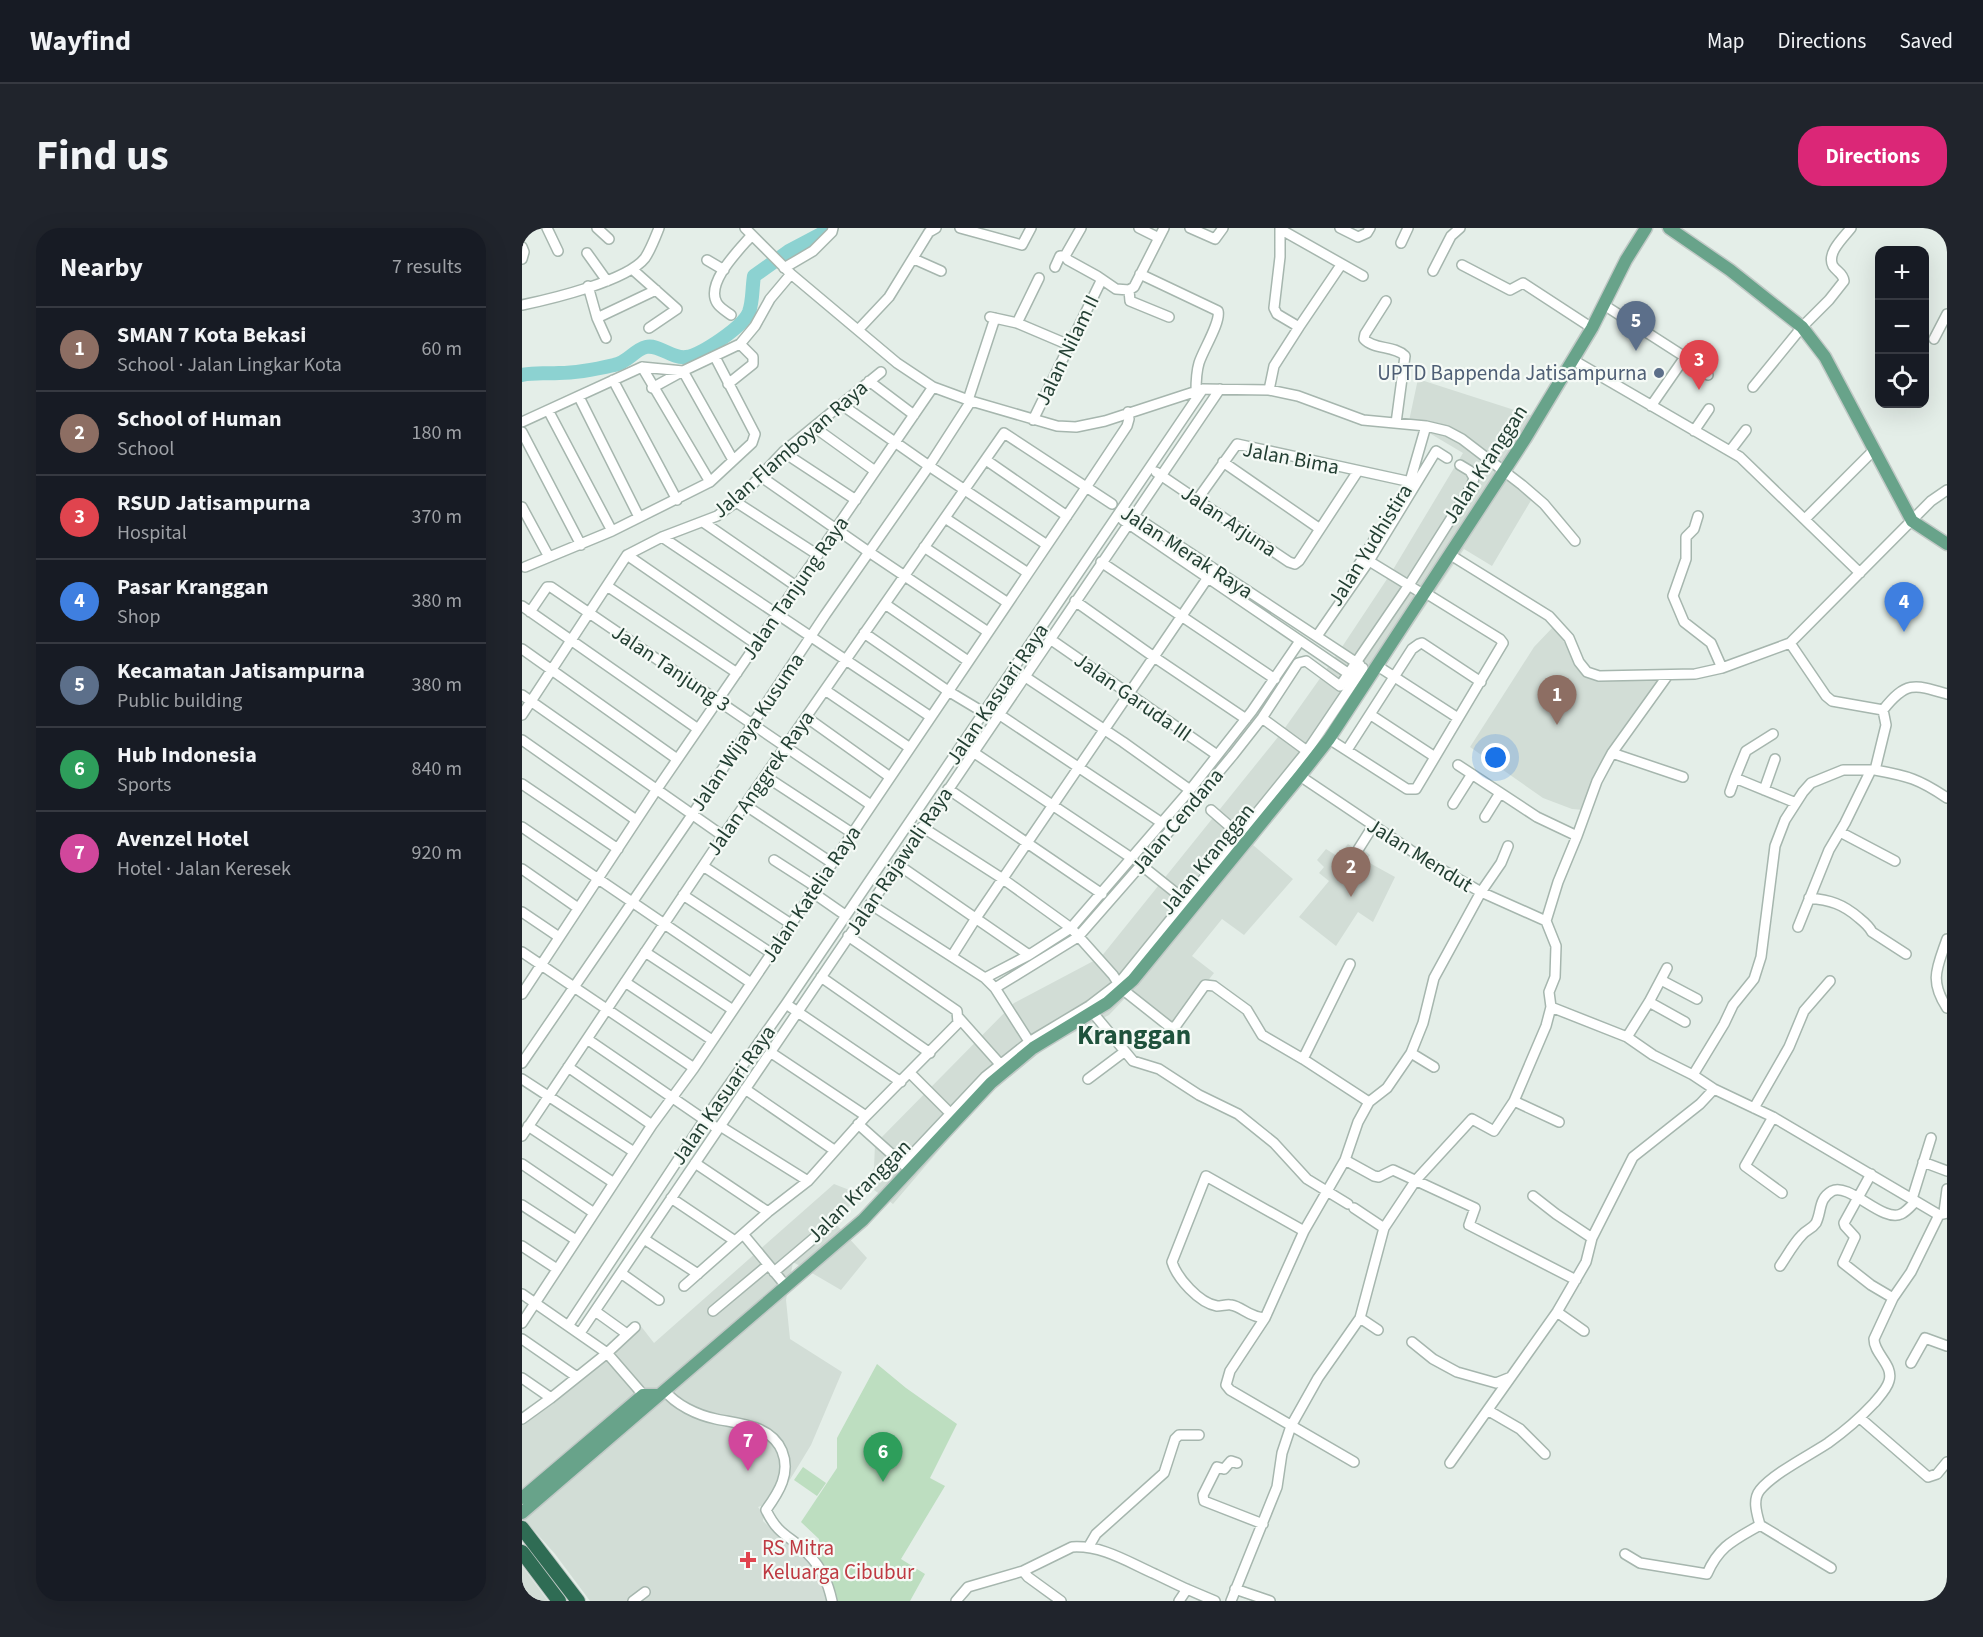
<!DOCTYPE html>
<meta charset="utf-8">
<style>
:root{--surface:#171b24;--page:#20242c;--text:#f1f3f6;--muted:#9ea1a6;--line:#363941;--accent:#db2777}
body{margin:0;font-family:"Source Sans 3",sans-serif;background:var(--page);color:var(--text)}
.controls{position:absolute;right:18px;top:18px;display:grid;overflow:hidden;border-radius:12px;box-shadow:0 6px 24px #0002}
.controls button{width:54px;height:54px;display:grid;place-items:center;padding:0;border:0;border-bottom:2px solid var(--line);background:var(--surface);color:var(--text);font:30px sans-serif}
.you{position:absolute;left:974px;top:530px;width:21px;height:21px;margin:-15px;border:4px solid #fff;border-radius:50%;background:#1a73e8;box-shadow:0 0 0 9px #1a73e833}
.badge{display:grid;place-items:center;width:39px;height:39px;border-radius:50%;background:var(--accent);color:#fff;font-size:20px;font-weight:700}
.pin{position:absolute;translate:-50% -50px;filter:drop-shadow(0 2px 3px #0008)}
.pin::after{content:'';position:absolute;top:32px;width:21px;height:18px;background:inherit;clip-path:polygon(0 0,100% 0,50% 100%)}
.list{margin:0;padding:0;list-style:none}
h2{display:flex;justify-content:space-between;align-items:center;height:78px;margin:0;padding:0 24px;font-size:26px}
h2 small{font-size:20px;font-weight:400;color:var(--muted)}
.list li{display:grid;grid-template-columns:39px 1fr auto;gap:18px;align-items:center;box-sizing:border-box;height:84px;padding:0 24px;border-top:2px solid var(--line)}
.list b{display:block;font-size:22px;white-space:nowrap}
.list p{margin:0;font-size:20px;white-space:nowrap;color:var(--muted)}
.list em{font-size:20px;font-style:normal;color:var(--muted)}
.icon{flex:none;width:33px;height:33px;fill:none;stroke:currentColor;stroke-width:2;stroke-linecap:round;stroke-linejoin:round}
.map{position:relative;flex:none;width:1425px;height:1373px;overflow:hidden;border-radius:24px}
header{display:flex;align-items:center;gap:36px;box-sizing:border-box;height:84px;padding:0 30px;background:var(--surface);border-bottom:2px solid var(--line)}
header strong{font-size:28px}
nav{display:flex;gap:33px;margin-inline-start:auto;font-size:21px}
.intro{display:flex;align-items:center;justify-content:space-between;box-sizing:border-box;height:144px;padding:0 36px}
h1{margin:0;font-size:42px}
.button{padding:15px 27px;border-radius:24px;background:var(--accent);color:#fff;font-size:21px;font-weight:700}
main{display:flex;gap:36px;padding:0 36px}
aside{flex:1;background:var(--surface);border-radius:24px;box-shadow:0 6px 24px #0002}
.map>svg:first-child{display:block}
</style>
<header>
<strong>Wayfind</strong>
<nav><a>Map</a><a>Directions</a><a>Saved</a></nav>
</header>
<div class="intro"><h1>Find us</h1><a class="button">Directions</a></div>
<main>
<aside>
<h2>Nearby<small>7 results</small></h2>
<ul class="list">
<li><span class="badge" style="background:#8d6e63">1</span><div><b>SMAN 7 Kota Bekasi</b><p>School · Jalan Lingkar Kota</p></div><em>60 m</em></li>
<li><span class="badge" style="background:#8d6e63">2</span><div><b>School of Human</b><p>School</p></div><em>180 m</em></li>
<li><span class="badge" style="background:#e0444e">3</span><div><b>RSUD Jatisampurna</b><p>Hospital</p></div><em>370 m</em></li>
<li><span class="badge" style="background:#3f7fe0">4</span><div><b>Pasar Kranggan</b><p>Shop</p></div><em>380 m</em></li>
<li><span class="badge" style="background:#5c6f8a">5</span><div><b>Kecamatan Jatisampurna</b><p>Public building</p></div><em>380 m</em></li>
<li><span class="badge" style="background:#2e9e5b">6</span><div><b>Hub Indonesia</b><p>Sports</p></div><em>840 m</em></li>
<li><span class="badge" style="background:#d1479c">7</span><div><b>Avenzel Hotel</b><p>Hotel · Jalan Keresek</p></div><em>920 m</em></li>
</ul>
</aside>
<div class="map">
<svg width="1425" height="1373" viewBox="0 0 1425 1373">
<rect width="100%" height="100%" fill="#e4eee8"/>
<path fill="#d2ddd6" d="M 896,151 L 1014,189 L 979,245 L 1014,264 L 970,338 L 942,321 L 799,533 L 731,617 L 771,651 L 722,707 L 700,691 L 670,728 L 692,745 L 648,800 L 607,766 L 587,787 L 527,817 L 488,849 L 477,852 L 371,976 L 344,956 L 314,996 L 345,1030 L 319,1062 L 271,1034 L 264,1072 L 268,1111 L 320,1144 L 289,1217 L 255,1273 L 236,1279 L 242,1287 L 241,1293 L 261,1312 L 271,1317 L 294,1341 L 306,1373 L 68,1373 L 33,1326 L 0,1289 L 0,1195 L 118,1097 L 132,1115 L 312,956 L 335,965 L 352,940 L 353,916 L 492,775 L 579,729 L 760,504 L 816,425 L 869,345 L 941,225 L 887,193 Z
M 1032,398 L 1048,423 L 1074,449 L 1139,449 L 1083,530 L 1067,560 L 1062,582 L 1050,581 L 1021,570 L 948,519 L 1012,419 Z
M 826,616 L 832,620 L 835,617 L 848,627 L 844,633 L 873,649 L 851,694 L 836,684 L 814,718 L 777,689 L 807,653 L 797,645 L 802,639 L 795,632 L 804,621 L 815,628 Z
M 0,1338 L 26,1373 L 0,1373 Z"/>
<path fill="#bddec0" d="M 355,1136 L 384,1160 L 435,1196 L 408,1250 L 423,1258 L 379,1331 L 403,1346 L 388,1373 L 315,1373 C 309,1351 304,1341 289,1325 L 297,1316 L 297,1311 L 279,1294 L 315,1240 L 315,1210 Z
M 281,1239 L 304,1255 L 295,1268 L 272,1252 Z"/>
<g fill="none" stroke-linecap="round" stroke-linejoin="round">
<path stroke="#8cd2d1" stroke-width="14" d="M 0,147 C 13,144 24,146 37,145 C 55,145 75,141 92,137 C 105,135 112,122 124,119 C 137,116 150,131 164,129 C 179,127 221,99 227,84 C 231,73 230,60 232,48 L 267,23 L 301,5 L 304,0"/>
<defs>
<path id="minor" d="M 25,0 L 36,23
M 75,0 L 87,11
M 223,0 L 269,46 L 375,135 L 411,159 L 449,173 L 535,198 L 554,199 L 583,193 L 681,161 L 747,162 L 776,168 L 841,192 L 904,198 L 925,203 L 940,211 L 1000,257 L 1022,276 L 1053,313
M 438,0 L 500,17 L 509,0
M 559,0 L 543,28 L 546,32 L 575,48 L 594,61 L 607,62 L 612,59 L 642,0
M 617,0 L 637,10
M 668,0 L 693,11 L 701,0
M 818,0 L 836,9 L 845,5 L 848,0
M 758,1 L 841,48
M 879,15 L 886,0
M 0,19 L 2,24 L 0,31
M 65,25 L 85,53
M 392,31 L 419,43
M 185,32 L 202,42
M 940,37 L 988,62 L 1001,55 L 1070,100
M 533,39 L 538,28 L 543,28
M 262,40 L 291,23 L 310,4 L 311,0
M 110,41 L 155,81 L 127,100
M 911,43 L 929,8 L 938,0
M 618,46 L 696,83 C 699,94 681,122 677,135 C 674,145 674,154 674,164
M 66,58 L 75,90 L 84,110
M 607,62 L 608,73 L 647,89
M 864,73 L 843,106 L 842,111 C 852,122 872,117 883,128 L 874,195
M 0,77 C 29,71 105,53 123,30 C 129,21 133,10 137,0
M 1082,77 L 1163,129 L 1186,147
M 209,87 C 205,84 198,80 195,75 C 183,55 217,22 229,8
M 468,89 L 495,95 L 547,117
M 75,90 L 134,62
M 495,95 L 517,50
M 777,99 L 819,37
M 336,102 L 367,69 L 407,4 L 414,0
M 1412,111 L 1425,86
M 1051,132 L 1218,229 L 1338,345
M 120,139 L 188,254
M 91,152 L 155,272
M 347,153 L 392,187
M 206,156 L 231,136 L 231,129 L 218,116
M 1231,159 L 1280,99 L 1307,72 L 1322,53 C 1321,45 1315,44 1311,38 C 1304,25 1322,9 1329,0
M 130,160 L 161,143 L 211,232
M 747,162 L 752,138 L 777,99 L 755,86 L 752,80 L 758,29 L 758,0
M 57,169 L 117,289
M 446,172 L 473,90
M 320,177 L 407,238 L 525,317
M 1129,178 L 1163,129
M 26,182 L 90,303
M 511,192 L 579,53
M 0,194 L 120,139 L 161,143 L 218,116 L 233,98 L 248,71 L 269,46
M 292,199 L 353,243
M 1172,203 L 1187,181
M 0,204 L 59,317
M 1208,223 L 1224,202
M 261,224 L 334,272
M 464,232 L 545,288
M 701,234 L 798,301
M 634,244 L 767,334 L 773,336 L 777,333 L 836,243
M 238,248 L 344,322 L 466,404
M 887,257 L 904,198
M 675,272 L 715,216 L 889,254
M 214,274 L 296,327
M 0,279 L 27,329
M 606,284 L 838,437
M 1176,288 L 1172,301 L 1164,309 L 1164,331 L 1151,368 L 1162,394 L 1189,415 L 1200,440
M 423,290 L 506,345
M 1283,291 L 1353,221
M 601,292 L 830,448
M 181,294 L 274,358
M 140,309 L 409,489
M 402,319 L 486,375
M 927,326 L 1027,388 L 1047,410 L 1057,434 L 1065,444 L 1077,448 L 1173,446 L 1200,440 L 1268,415 L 1409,273 L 1425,262
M 105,327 L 234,416
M 847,333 L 901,366
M 579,334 L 753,451
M 3,339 L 90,303 L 188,254 L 230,215 L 233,206 L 193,129
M 831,346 L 857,304
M 85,358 L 215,445
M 553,373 L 632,429 L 724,491
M 363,376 L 446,433
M 0,378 L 176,501
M 8,384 L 25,359 L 29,359 L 349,577
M 342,405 L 426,463 L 461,484
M 795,408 L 847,333 L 914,223 L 925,230
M 528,411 L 695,527
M 1268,415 L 1304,468 L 1310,473 L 1361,482
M 0,421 L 155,531
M 854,437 L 936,490
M 502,448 L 601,514 L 668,562
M 303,462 L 388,520
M 1425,466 C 1392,456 1384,453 1361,482 L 1364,497 L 1353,542 C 1386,548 1397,551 1425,570
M 0,467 L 201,608
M 472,483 L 640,595
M 0,487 L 105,327 L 140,309 L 195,288 L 214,274 L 261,224 L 359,144
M 849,487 L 913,529
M 284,489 L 368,549
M 740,490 L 785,523
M 1251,506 L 1224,523 L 1213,550 L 1274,575
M 807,511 L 885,561 L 894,561 L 981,415 L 978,411 L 902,364
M 0,512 L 114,592
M 825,522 L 890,421 L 897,416 L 900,415 L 959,454
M 451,524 L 611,631
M 1090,525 L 1161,549
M 936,537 L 1015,589 L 1055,608
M 243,548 L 330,605
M 778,548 L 903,632 L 959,664 L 1024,693
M 0,556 L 96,621
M 426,561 L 580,666
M 1242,562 L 1253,531
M 1208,564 L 1213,550
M 931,576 L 950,546
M 223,577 L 310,635
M 689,582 L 720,609
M 963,589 L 978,565
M 0,599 L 229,755
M 400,599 L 481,651 L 549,700 L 591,747 L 600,761 L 648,799 L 653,799 L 683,757 L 692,758 L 725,782 L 740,807 L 781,831 L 847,874
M 1318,604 L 1373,633
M 252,632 L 294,659
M 375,636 L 507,727
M 619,637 L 664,673
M 181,638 L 269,696
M 0,641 L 56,680
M 822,644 L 851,598
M 290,664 L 323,687
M 161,667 L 249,725
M 1287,670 C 1308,672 1321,676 1337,690 C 1342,694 1347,698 1350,704 L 1384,726
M 348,676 L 463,750 L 473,760 L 510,818
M 0,684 L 37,709
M 1276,699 L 1307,622 L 1323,595 L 1349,542
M 1425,711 C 1415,740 1407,752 1425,780
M 0,724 L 172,840
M 123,724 L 211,782
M 430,728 L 454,690 L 689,345
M 299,749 L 408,825
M 463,750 L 507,727 L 549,700 L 668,562 L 730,483 L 778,413
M 1139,752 L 1175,771
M 103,754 L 190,812
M 473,760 L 556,709 L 619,637 L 711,527 L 740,490 L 776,435 L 784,433 L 818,458 L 887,357 L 949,259 L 952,250 L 948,243 L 938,237
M 0,766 L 135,561 L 411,159
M 1127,774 L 1163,794
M 264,776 L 379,854
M 1029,779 L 1105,809 L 1131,827 L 1171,847 L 1192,861 L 1251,889 L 1417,987 L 1425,985
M 571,785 L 611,833 L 637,841 L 677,867 L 716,886 L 752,915 L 785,951 L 826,976
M 437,790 L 478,836
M 1105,809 L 1127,774 L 1145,740
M 65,811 L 196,901
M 248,824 L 344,888
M 889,825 L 912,839
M 781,831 L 828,736
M 0,835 L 170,587 L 303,387 L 407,238 L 449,173
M 46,839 L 130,897
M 388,845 L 433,890
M 1171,847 L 1202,796 L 1211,777 L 1232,751 L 1239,729 L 1253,618 L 1263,592 L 1281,564 L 1289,555 L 1321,542 L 1353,542
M 0,851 L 112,924
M 566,851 L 602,824
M 223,861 L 312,922
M 992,873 L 1037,894
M 1232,880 L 1267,819 L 1282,783 L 1308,753
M 1251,889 L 1223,938 L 1260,965
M 336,896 L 384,939
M 6,898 L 92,955
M 198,898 L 286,953
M 0,908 L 201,608 L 482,205 L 590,276
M 823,932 L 852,948 L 857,949 L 871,942 L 953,980 L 947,997 L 1054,1052
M 1401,934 L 1425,943
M 173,935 L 246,984
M 0,936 L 72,985
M 381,936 L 463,849 L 507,814 L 567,778 L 597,755 L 785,523 L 841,440
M 1349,946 L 1322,995 L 1323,998 L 1333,1009 L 1321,1035 L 1349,1057 L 1371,1070
M 1011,968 L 1034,986 L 1070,1010
M 149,970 L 213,1013
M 1390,971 L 1409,910
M 0,977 L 54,1012
M 832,980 L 862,1000
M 1422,984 L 1425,961
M 221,1006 L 264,1058
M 122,1011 L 176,1046
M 0,1018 L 35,1041
M 1258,1038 C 1265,1028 1271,1016 1280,1007 C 1284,1002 1290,1001 1294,995 C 1300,983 1296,971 1310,963 C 1327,954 1361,995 1379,986 C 1384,984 1389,978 1393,974
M 252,1044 L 298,1005
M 99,1045 L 137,1072
M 162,1058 L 246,984 L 286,953 L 344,888 L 436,795 L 435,783 L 326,708
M 0,1066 L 85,1125 L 124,1170
M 73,1083 L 105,1106
M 191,1083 L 246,1037
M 1035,1084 L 1062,1103
M 743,1090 C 726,1089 721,1079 709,1077 C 705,1076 700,1078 695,1078 C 677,1075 655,1050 650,1034 L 684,948 L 782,1003
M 838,1090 L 856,1102
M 0,1095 L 130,897 L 172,840 L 565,258 L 605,198 L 607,191 L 606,184
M 46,1098 L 183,891 L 264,776 L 681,161
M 58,1105 L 698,161
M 0,1111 L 55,1149
M 890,1114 L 911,1131 L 935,1144 L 974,1155 L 989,1149
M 1389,1135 L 1403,1110 L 1425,1118
M 0,1150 L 29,1170
M 142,1162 C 154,1177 175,1187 194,1191 C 218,1196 249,1197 260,1223 C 269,1245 257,1264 244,1282 C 257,1309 268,1307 286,1326 C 300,1340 306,1355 310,1373
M 967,1183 L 998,1201 L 1023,1226
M 1338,1190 L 1406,1249 L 1415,1246 L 1425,1234
M 0,1191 L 29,1170 L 84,1126 L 113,1099
M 832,1234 L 708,1162 L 704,1157 L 708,1143 L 743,1090 L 782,1003 L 823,932 L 836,894 L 847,874 L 865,860 L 889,825 L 901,795 L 912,750 L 959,664 L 979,635 L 986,618
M 715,1235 L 709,1233 L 702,1241 L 695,1239 L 681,1267 L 682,1273 L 741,1296
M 928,1235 L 1035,1084 L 1064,1034 L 1070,1010 L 1111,929 L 1178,876 L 1192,861
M 567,1318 L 574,1306 L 642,1245 L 653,1211 L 657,1207 L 677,1207
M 1103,1326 L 1118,1335 L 1185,1346 C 1197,1318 1212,1312 1238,1297
M 1309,1340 L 1238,1297 C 1235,1286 1230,1272 1238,1262 C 1252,1245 1288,1227 1306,1215 C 1323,1203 1338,1190 1352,1175 C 1357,1169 1365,1161 1367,1153 C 1372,1137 1352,1126 1352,1111 L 1371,1070 L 1389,1044 L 1417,987
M 501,1343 L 506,1349 L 539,1373
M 713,1361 L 748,1373
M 111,1373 L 123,1364
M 434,1373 L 446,1359 L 501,1343 L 550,1319 C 580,1317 606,1334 633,1346 C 653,1356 673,1365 693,1373
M 657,1373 L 665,1361
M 709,1373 L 755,1259 L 760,1225 L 769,1198 L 796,1150 L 838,1090 L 862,1000 L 894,952 L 950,891 L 972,903 L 992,873 L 1024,798 L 1029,779 L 1027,764 L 1033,749 L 1034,718 L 1024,693 L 1036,654 L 1055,608 L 1075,553 L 1090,525 L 1146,447"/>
<path id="major" d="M 1147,0 L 1208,42 L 1280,99 L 1303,129 L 1390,293 L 1425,316
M 0,1270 L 121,1167 L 137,1167
M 0,1285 L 341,992 L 469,855 L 511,820 L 585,775 L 611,752 L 778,548 L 807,511 L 1003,211 L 1070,100 L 1104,32 L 1124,0"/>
<path id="highway" d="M 0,1300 L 56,1373
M 0,1324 L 37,1373"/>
</defs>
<use href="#minor" stroke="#a6b6ae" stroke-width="12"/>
<use href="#major" stroke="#c1c9c6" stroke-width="15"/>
<use href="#highway" stroke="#c1c9c6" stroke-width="16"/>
<use href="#minor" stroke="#fff" stroke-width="9"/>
<use href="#major" stroke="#68a38a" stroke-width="12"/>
<use href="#highway" stroke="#2f6c54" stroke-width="14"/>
</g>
<circle fill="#5c6f8a" stroke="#f5faf6" stroke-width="2" cx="1137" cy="145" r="6"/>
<path fill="#e0444e" stroke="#f5faf6" stroke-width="2" d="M223 1323h6v6h6v6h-6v6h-6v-6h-6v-6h6z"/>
<g text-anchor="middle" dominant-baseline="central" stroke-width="4.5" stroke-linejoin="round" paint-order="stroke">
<g font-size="21" fill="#233f33" stroke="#f5faf6">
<text transform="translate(545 122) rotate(-64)">Jalan Nilam II</text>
<text transform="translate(268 221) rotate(-41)">Jalan Flamboyan Raya</text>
<text transform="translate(769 230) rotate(11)">Jalan Bima</text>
<text transform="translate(963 236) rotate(-57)">Jalan Kranggan</text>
<text transform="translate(707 293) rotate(34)">Jalan Arjuna</text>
<text transform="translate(848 317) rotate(-58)">Jalan Yudhistira</text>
<text transform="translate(665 324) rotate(33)">Jalan Merak Raya</text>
<text transform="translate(273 360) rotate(-55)">Jalan Tanjung Raya</text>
<text transform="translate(149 440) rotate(34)">Jalan Tanjung 3</text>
<text transform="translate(475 466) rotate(-56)">Jalan Kasuari Raya</text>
<text transform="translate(611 469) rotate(35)">Jalan Garuda III</text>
<text transform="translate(225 504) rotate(-56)">Jalan Wijaya Kusuma</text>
<text transform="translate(238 555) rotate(-55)">Jalan Anggrek Raya</text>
<text transform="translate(655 593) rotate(-50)">Jalan Cendana</text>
<text transform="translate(898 627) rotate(32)">Jalan Mendut</text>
<text transform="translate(685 631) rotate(-51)">Jalan Kranggan</text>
<text transform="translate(377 633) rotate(-56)">Jalan Rajawali Raya</text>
<text transform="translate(289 666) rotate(-56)">Jalan Katelia Raya</text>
<text transform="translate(201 867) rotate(-55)">Jalan Kasuari Raya</text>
<text transform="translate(337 963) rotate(-45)">Jalan Kranggan</text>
</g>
<g font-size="21" fill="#4e5e75" stroke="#f5faf6" text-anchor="end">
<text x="1125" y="145">UPTD Bappenda Jatisampurna</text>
</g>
<g font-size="21" fill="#be3a42" stroke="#f5faf6" text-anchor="start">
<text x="240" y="1320">RS Mitra<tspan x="240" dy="24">Keluarga Cibubur</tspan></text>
</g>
<g font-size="27" font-weight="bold" fill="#1f523c" stroke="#f5faf6">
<text x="612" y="807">Kranggan</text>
</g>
</g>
</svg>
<div class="controls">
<button>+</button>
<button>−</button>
<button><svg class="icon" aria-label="locate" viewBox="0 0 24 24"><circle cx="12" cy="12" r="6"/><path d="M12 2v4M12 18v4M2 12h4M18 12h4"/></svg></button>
</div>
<div class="you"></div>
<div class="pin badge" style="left:1035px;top:497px;background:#8d6e63">1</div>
<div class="pin badge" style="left:829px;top:669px;background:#8d6e63">2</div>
<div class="pin badge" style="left:1177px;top:162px;background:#e0444e">3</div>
<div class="pin badge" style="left:1382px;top:404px;background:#3f7fe0">4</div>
<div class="pin badge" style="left:1114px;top:123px;background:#5c6f8a">5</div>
<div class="pin badge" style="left:361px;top:1254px;background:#2e9e5b">6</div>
<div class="pin badge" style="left:226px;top:1243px;background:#d1479c">7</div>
</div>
</main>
